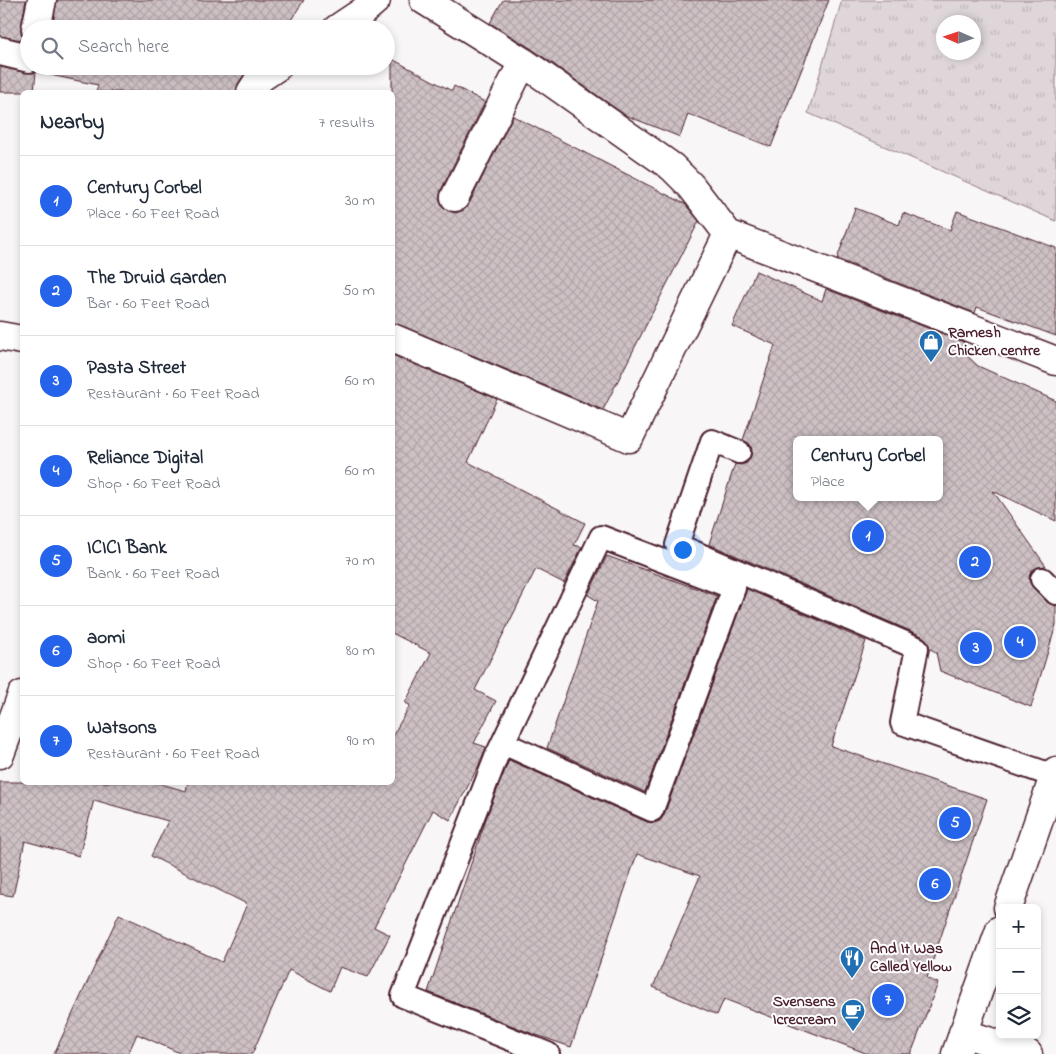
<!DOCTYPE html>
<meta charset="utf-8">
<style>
:root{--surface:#fff;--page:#f6f6f7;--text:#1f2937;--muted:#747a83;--line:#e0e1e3;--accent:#2563eb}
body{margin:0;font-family:"Indie Flower",sans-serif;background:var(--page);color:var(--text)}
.controls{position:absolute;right:15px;bottom:15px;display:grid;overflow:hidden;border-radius:8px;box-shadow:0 2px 8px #0003}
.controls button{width:45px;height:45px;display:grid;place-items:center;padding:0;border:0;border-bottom:1px solid var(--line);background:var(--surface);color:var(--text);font:25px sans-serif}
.compass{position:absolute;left:936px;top:15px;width:45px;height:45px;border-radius:50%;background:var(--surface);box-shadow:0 2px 8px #0003;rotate:273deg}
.you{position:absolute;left:682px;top:549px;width:18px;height:18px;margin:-12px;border:4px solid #fff;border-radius:50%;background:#1a73e8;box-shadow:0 0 0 8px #1a73e833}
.badge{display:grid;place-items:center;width:32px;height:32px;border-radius:50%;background:var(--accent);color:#fff;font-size:16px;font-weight:700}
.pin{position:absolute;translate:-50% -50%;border:2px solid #fff;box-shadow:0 1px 5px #0006}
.popup{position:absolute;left:793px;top:436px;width:150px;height:65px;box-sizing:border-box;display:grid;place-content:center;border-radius:8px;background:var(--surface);filter:drop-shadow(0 1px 4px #0005);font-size:16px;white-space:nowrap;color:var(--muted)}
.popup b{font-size:19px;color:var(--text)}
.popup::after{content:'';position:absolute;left:50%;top:100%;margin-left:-10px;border:10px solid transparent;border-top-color:var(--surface)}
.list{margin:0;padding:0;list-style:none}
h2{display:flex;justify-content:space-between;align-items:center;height:65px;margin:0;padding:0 20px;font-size:21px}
h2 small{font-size:16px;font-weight:400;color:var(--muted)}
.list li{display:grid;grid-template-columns:32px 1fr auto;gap:15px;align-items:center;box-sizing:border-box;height:90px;padding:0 20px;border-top:1px solid var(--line)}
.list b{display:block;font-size:19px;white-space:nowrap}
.list p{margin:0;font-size:16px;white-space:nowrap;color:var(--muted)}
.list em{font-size:16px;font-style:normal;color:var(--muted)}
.icon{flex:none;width:28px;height:28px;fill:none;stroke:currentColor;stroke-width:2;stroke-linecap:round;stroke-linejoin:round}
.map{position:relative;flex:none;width:1056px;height:1054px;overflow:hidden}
.search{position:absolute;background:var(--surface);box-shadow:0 2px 8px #0003;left:20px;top:20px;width:375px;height:55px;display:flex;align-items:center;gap:12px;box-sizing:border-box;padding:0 18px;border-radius:28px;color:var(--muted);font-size:19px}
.panel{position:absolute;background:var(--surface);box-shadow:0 2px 8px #0003;left:20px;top:90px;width:375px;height:695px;border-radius:8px}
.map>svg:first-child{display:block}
</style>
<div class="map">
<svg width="1056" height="1054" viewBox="0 0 1056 1054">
<defs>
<pattern id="grass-tufts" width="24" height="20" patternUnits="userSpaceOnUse" patternTransform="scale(1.25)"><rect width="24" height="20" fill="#ded6d9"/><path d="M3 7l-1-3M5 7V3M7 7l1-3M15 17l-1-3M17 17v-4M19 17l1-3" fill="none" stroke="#c0b7ba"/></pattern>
<pattern id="building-cross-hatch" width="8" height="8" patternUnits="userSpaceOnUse" patternTransform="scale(1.25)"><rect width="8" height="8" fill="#cdc1c4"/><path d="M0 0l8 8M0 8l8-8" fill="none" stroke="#b2a5a9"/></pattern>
</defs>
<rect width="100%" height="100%" fill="#f8f6f7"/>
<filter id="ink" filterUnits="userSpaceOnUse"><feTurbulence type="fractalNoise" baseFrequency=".02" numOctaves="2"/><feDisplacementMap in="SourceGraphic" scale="10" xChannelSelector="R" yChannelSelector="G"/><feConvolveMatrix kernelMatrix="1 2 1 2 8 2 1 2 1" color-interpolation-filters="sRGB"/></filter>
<g filter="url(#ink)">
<path fill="url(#grass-tufts)" stroke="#947a82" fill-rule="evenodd" d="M 842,0 L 1056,0 L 1056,221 L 808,113 ZM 944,22 L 974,22 L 974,52 L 944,52 Z"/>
<path fill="url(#building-cross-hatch)" stroke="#4a1f2b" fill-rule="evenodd" d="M 0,0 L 26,0 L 21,26 L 21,34 L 27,41 L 0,36 Z
M 57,0 L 304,0 L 285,29 L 52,29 Z
M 503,0 L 829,0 L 771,147 L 688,114 L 680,137 L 625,115 L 532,49 L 490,23 Z
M 392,59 L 452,91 L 454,86 L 485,102 L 441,190 L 439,198 L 442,206 L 448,211 L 456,213 L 464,210 L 469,204 L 513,116 L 685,204 L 699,221 L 603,410 L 398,324 L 392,323 Z
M 42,66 L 250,66 L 238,84 L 236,92 L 96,92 L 98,85 L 36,72 L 34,92 L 0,92 L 0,67 L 26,73 L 34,73 Z
M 855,208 L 899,225 L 903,213 L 950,230 L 957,211 L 1056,248 L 1056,336 L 977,307 L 975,313 L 837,259 Z
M 756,271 L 822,301 L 826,289 L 964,342 L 961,350 L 978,366 L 1056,401 L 1056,521 L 993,491 L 1046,566 L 1038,567 L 1032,570 L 1029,576 L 1030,583 L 1047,602 L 1056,606 L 1056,625 L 1031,707 L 940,671 L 936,652 L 930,649 L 927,640 L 922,636 L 709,544 L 735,464 L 741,465 L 747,463 L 751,456 L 752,450 L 750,444 L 743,440 L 775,345 L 732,326 ZM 797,440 L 939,440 L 939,497 L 797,497 Z
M 392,355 L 497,399 L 468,462 L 585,523 L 574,545 L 582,547 L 564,583 L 536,569 L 475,690 L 496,701 L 474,743 L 486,747 L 478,767 L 450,820 L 433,810 L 374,927 L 390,935 L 368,977 L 340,967 L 330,991 L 289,970 L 252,1054 L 182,1054 L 137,1034 L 128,1054 L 54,1054 L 119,914 L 222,962 L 247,904 L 151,856 L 168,821 L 94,800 L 79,856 L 25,841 L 13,896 L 0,894 L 0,782 L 154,782 L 186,791 L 188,782 L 392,782 L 392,737 L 410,705 L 405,703 L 431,653 L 392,633 Z
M 607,556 L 717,596 L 645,792 L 547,748 L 598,601 L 588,595 Z
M 747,589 L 866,641 L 831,746 L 987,799 L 927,978 L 938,983 L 911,1054 L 868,1054 L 724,999 L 717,1015 L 653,987 L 700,876 L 637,854 L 571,1047 L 528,1032 L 428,992 L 488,813 L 509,760 L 647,822 L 653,823 L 660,821 L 664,815 Z"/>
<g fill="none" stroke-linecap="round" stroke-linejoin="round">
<defs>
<path id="lane" d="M 739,452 L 712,441 L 677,545 L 917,648 L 902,723 L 1054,776
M 1042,579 L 1056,593
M 503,743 L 652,810 L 734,588 L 601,537 L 497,755 L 403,996 L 548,1054"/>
<path id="street" d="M 424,0 L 523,62 L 672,167 L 691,186 L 728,234
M 36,29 L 42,0
M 337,29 L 361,13 L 376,0
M 0,51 L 29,58
M 251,92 L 260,78 L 278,66
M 455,197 L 523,62
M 0,336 L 22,340
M 392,338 L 629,438 L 728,234 L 1056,361
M 0,754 L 22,695
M 963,1033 L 1028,1054"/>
<path id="secondary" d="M 1008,908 L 1056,771
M 956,1054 L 1000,930"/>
</defs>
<use href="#lane" stroke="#4a1f2b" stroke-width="26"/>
<use href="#street" stroke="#4a1f2b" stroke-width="31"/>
<use href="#secondary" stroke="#4a1f2b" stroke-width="31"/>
<use href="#lane" stroke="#fff" stroke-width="22"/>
<use href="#street" stroke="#fff" stroke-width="28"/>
<use href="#secondary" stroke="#fff" stroke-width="28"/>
</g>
</g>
<defs>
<symbol id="shop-pin" viewBox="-11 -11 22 30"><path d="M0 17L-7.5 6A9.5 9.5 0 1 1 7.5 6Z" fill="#1f6fb2" stroke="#fff"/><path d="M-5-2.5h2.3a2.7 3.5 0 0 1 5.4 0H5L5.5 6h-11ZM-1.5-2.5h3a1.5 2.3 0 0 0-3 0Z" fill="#fff"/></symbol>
<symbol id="restaurant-pin" viewBox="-11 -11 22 30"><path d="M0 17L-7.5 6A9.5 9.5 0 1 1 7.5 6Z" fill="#1f6fb2" stroke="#fff"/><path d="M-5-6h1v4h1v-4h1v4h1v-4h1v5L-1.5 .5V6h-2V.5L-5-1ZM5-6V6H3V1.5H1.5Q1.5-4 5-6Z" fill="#fff"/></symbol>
<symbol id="cafe-pin" viewBox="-11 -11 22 30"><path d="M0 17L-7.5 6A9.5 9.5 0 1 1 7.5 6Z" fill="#1f6fb2" stroke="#fff"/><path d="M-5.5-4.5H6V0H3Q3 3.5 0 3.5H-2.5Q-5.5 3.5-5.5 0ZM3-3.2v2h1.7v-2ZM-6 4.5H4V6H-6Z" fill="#fff"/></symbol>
</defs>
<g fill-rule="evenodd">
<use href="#shop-pin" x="917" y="328" width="28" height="38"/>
<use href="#restaurant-pin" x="838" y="944" width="28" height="38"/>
<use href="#cafe-pin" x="839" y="997" width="28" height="38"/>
</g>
<g text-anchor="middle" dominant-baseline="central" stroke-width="4" stroke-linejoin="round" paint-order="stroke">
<g font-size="16" font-weight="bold" fill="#4a1f2b" stroke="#fff" text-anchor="start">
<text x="948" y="333">Ramesh<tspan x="948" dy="18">Chicken centre</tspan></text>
<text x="870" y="949">And It Was<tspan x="870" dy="18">Called Yellow</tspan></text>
<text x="836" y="1002" text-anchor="end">Svensens<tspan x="836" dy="18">Icrecream</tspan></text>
</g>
</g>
</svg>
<div class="controls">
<button>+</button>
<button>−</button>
<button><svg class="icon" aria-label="layers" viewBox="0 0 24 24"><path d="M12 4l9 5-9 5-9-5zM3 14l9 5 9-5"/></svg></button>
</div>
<svg class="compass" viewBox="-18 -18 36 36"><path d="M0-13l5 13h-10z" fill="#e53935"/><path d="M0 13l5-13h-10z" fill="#747a83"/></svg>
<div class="you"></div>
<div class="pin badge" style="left:868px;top:536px">1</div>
<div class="popup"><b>Century Corbel</b>Place</div>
<div class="pin badge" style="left:975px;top:562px">2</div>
<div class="pin badge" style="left:976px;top:648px">3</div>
<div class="pin badge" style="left:1020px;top:642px">4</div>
<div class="pin badge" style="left:955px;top:823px">5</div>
<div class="pin badge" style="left:935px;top:884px">6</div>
<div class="pin badge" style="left:888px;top:1000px">7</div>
<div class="search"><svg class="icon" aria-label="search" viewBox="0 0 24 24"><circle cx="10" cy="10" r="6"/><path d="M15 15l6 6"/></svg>Search here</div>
<section class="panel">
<h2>Nearby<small>7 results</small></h2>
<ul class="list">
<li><span class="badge">1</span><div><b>Century Corbel</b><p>Place · 60 Feet Road</p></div><em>30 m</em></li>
<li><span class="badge">2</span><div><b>The Druid Garden</b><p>Bar · 60 Feet Road</p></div><em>50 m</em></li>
<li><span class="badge">3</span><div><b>Pasta Street</b><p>Restaurant · 60 Feet Road</p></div><em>60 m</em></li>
<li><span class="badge">4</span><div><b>Reliance Digital</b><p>Shop · 60 Feet Road</p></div><em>60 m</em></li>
<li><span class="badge">5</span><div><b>ICICI Bank</b><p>Bank · 60 Feet Road</p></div><em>70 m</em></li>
<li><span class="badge">6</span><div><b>aomi</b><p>Shop · 60 Feet Road</p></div><em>80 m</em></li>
<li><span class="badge">7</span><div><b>Watsons</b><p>Restaurant · 60 Feet Road</p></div><em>90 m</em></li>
</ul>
</section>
</div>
